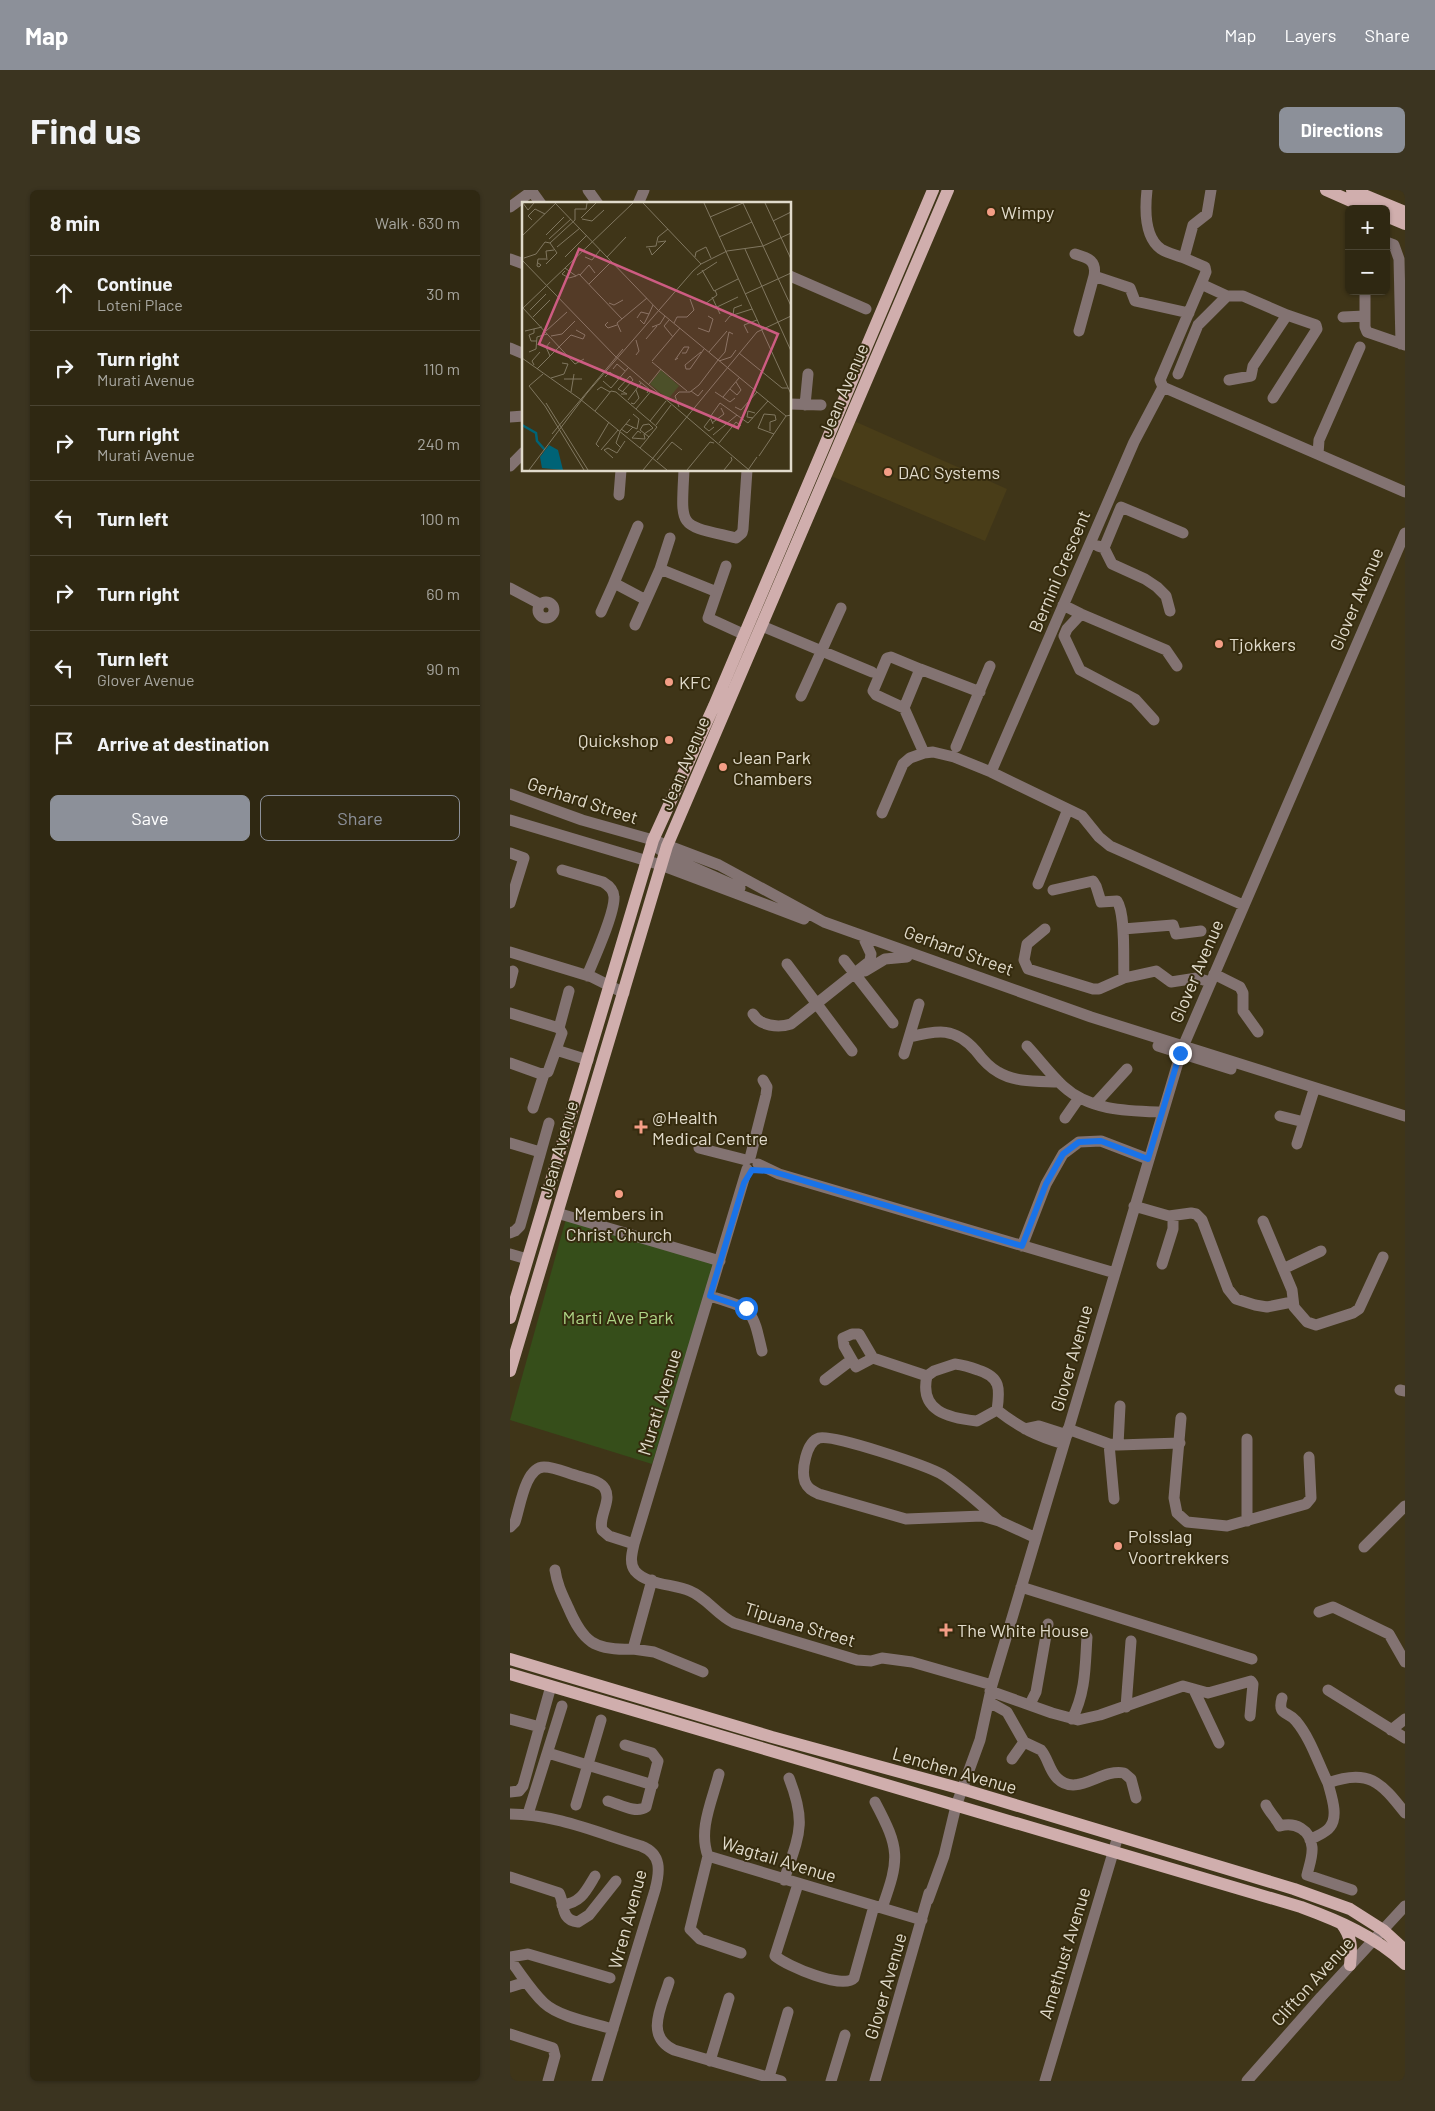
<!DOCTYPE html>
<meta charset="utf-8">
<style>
:root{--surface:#2f2812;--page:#3b3420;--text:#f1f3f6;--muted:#a7a69f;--line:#4a4432;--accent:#8c9099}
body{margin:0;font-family:Barlow,sans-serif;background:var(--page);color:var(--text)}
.controls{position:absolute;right:15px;top:15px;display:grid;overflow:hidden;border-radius:8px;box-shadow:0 1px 4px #0004}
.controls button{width:45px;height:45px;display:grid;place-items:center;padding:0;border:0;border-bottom:1px solid var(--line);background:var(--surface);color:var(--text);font:25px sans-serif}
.stop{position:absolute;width:15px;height:15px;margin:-11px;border:4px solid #1a73e8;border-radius:50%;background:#fff}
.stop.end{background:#1a73e8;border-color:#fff;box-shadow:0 1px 5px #0008}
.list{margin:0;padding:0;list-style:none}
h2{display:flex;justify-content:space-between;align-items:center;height:65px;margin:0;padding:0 20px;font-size:21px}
h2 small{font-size:16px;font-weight:400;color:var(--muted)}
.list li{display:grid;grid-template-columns:32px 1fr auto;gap:15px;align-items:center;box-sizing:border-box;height:75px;padding:0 20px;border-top:1px solid var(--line)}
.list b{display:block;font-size:19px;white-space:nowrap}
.list p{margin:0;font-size:16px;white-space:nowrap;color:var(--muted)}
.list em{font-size:16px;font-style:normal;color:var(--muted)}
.actions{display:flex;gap:10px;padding:15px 20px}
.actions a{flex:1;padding:11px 0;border:1px solid var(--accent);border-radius:8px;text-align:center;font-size:18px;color:var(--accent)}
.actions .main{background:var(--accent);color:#fff}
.icon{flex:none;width:28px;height:28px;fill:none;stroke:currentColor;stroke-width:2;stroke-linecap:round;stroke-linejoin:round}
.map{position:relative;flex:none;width:895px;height:1891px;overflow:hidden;border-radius:8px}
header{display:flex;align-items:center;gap:30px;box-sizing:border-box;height:70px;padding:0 25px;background:var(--accent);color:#fff}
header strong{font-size:24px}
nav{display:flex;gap:28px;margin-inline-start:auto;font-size:18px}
.intro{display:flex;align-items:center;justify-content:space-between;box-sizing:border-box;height:120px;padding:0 30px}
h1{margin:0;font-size:35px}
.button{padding:12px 22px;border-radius:8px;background:var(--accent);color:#fff;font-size:18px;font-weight:700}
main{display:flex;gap:30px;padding:0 30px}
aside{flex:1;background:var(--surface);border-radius:8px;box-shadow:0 1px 4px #0004}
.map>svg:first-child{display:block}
</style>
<header>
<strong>Map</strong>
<nav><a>Map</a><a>Layers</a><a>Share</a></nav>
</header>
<div class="intro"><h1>Find us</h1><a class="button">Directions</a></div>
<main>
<aside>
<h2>8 min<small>Walk · 630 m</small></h2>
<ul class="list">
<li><svg class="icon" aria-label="ahead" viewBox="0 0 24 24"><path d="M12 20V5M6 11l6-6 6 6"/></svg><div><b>Continue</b><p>Loteni Place</p></div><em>30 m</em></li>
<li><svg class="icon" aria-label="right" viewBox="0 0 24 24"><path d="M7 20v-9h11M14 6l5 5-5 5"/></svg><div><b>Turn right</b><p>Murati Avenue</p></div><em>110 m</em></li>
<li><svg class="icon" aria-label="right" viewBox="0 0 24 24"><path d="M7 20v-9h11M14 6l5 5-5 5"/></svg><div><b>Turn right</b><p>Murati Avenue</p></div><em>240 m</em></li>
<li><svg class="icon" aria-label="left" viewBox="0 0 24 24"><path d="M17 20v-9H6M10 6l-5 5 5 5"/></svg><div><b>Turn left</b></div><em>100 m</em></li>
<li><svg class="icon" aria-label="right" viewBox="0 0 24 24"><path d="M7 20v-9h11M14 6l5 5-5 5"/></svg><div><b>Turn right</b></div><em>60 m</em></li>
<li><svg class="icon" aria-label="left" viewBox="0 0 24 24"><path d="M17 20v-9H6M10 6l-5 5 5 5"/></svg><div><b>Turn left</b><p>Glover Avenue</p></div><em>90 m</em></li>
<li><svg class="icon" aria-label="arrive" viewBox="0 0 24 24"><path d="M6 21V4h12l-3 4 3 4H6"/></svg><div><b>Arrive at destination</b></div></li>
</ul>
<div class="actions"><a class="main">Save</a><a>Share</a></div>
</aside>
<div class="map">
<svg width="895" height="1891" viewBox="0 0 895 1891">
<rect width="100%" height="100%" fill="#3f3518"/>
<path fill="#493d18" d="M 344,231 L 497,299 L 475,351 L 321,286 Z"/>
<path fill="#364e1a" d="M 56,1029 L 205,1072 L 142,1274 L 0,1230 Z"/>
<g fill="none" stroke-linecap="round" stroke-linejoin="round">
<path stroke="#837372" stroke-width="11" d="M 21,0 L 31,14
M 78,0 L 88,14
M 637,0 C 635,18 634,47 651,59 C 657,63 667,65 674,68
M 128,14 L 134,0
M 0,17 L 22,1
M 876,52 L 884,55 L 889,69 L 891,154
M 565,64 C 578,68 587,70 584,86 L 620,98 L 625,111 L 679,123
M 0,69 L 14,74
M 280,86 L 356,119
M 691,94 L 717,106 L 733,106 L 777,125 L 806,135 L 807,139 L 763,208
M 855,101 L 855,137 L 857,142 L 895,155
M 833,127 L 855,126
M 569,141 L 584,86
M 0,158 L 14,164
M 668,184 L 688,135 L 717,106
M 719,190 L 741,186 L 743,176 L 777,125
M 653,197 L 895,302
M 280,214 L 311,215
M 295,215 L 298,184
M 0,227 L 14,226
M 808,264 L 809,250 L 850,157
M 0,276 L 14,262
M 174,280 C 171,340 168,334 226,348 L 232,343 L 233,339 L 237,280
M 109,305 L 111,280
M 128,336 L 104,393 L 136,410
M 160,348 L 150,379 L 207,402
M 588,356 L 594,358 L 602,374 L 635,389 L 647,397 L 656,406 L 660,421
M 594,358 L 611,317 L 673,343
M 216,376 L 198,428 L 233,444
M 0,398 L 30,414
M28 420a8 8 0 1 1 16 0a8 8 0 1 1-16 0Z
M 553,415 L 571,424 L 656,460 L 667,476
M 91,422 L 104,393
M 571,424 L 557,439 L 554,446 L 570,480 L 625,509 L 644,530
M 125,435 L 150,379
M 252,436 L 362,482
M 410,479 L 381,467 L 377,468 L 363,501 L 366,505 L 394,518 L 414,563
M 291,506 L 331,418
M 394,518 L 410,479 L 470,502
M 446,557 L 480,476
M 481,582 L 624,252 L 653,197 L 650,190 L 691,94 L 696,82 L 695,77 L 674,68 L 683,35 L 697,24 L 701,0
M 0,604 L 72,630 L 143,650 L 209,675 L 314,732 L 581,827 L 895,926
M 372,623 L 393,574 L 400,568 L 414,563 L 423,562 L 444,567 L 481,582 L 572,626 L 589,647 L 600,656 L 733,715
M 0,630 L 151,675 L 294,729
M 148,658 L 160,667 L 230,698
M 0,663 L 14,668 L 0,713
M 52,680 L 93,692 C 98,695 104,700 104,707 C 105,723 84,769 77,786
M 528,694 L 558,619
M 543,700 L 583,691 L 586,696 L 591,712 L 607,711 C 616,724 613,771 614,788 L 646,781 L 661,792 L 687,788 L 700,792
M 535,739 L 517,754 L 514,770 L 518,779 L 583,799 L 589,799 L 614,788
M 613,739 L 663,735 L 666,744 L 691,741
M 0,762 L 82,787 L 114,803
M 334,770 L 383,833
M 277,774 L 342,861
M 355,781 L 375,769 L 397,767
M 704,784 L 730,797 L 733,803 L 733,821 L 748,842
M 0,793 L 3,781
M 0,823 L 49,838 L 52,843 L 38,882 L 31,884 L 0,873
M 243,824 C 250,836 268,838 281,834 L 360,771 L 361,764 L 355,751
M 49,838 L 59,801
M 400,847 C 428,840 445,837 466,861 C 472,869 479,877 488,882 C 506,893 529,891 549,892
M 517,856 C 529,869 540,884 553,896 C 580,921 618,921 652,922
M 648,856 L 721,879
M 46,860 L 78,870
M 394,864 L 409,814
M 585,914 L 617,879
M 23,918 L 34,884
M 770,926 L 794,932
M 555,928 L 569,908
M 0,953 L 30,962
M 787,954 L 803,903
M 189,958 L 236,970
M 240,968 L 256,905 L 257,897 L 253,890
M 248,974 L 269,984 L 605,1083
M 237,979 L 124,1354 C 122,1363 119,1373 125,1381 C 137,1395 164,1394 180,1401 C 197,1408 207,1425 224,1433 L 347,1470 L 361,1471 L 372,1468 L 402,1472 L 482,1495
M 624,1016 L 659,1026 L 681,1023 L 686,1024 L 692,1030 L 718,1099 L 726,1109 L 745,1115 L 757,1117 L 782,1112
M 47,1023 L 210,1071
M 753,1031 L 782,1100 L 784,1117 L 797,1132 L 806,1135 L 843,1123 L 849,1119 L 873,1067
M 0,1043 L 5,1041 L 10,1036 L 39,933
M 512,1056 L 536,994 L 553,964 L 569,952 L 591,951 L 638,969
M 0,1064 L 17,1069
M 652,1074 L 663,1039 L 663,1026
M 773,1079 L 811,1061
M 200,1106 C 242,1119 242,1117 252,1161
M 363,1168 L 346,1177 L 334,1156 L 333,1148 L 342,1144 L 349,1144 L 363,1168 L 417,1186
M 445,1174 C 453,1175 460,1177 468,1180 C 491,1187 490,1199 487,1220 L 467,1231 C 438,1228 409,1221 417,1186 L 424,1181 Z
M 315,1190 L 340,1171
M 890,1200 L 895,1201
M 487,1220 C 510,1238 527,1246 554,1254
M 671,1228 L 664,1308 L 667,1323 L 677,1332 L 717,1336 L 796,1314 L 801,1308 L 799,1267
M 515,1239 L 529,1236 L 557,1245
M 558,1239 L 599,1254 L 608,1255 L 670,1253
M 599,1254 L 604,1309
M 608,1255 L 610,1216
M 489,1331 C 471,1315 453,1298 433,1285 C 418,1276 323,1244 309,1248 C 296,1252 291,1281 295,1292 C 298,1299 303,1301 309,1304 L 396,1329 L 472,1326 L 489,1331 L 526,1348
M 737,1331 L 737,1249
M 0,1337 L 5,1332 C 10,1318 15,1277 34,1277 C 45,1277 57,1283 68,1286 C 76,1289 90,1290 95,1299 C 102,1311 88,1327 92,1340 L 99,1346 L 124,1354
M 854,1357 L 895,1316
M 45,1380 C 47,1394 52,1404 58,1417 C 73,1452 84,1461 123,1459
M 142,1390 L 123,1459 L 144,1462 L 193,1482
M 511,1397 L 742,1469
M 809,1422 L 823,1417 L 879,1444 L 895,1472
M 684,1500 L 709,1553
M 818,1500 L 895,1548
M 480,1501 L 542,1523 L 568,1530 L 590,1525 L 673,1496 L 698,1503 L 741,1491 L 743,1494 L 740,1526
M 772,1508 C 767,1526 778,1521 786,1531 C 801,1549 808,1573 818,1593
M 479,1512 L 497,1522 L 514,1552 L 531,1560 C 538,1568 539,1580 547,1588 C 567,1608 591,1578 614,1583 L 621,1589 L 626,1608
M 520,1514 L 526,1502 L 538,1434
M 616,1517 L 621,1451
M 0,1529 L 30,1537
M 562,1529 C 576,1502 575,1476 577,1447
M 881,1540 L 895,1529
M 38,1563 L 143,1595
M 502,1569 L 514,1552
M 0,1602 L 9,1601 L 13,1596 L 41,1496
M 98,1611 C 109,1614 126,1624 136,1617 L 148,1571 L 142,1563 L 115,1555
M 365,1612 C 390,1659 390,1668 372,1718
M 66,1615 L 91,1530
M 756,1615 C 760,1623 766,1628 770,1636 C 785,1632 800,1639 802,1657 C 803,1666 799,1676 797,1685 L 842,1700
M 0,1624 C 45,1624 88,1643 131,1656 C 152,1664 150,1681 145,1700 L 87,1891
M 18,1624 L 52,1516
M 800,1650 C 806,1646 816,1643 820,1637 C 829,1626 821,1605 818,1593 C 858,1578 871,1592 895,1623
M 198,1666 L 412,1730
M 198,1666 L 180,1739 L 190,1749 L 231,1763
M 198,1666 C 188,1640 202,1611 209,1584
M 0,1687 L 49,1703 C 55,1714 50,1730 68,1732 L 79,1725 L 106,1691
M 274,1690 C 289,1645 297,1634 279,1588
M 288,1694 L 265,1766 C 277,1776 333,1800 344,1788 L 364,1716
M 418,1710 L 434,1666 L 446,1616 L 470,1550 L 482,1495 L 672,859 L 895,343
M 52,1715 C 71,1713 76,1701 85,1686
M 0,1767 L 18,1764 L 100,1788
M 0,1770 C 11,1784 21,1801 34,1813 C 49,1827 83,1833 103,1839
M 159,1792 C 152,1816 134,1846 164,1860 L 271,1891
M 0,1797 L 16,1792
M 0,1844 L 43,1858 L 45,1866 L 38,1891
M 200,1871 L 219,1808
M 259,1887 L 278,1822
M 321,1891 L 335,1845
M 365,1891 L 419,1703
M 535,1891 L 608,1646
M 737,1891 L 811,1807 L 895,1716"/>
<path stroke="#d0aead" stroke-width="12" d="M 816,0 L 859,19
M 842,0 L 895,22
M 876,26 L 895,34
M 0,1128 L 143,650 L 204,516 L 423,0
M 0,1181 L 157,656 L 438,0
M 0,1469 L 262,1547 L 452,1599 L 784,1699 L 840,1719 L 873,1740 L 895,1760
M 0,1484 L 791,1717 C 829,1731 865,1746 895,1774
M 831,1733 C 842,1747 842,1758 840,1775"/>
</g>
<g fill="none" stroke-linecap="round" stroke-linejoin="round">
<path stroke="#1a73e8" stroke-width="6" d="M 236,1118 L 200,1106 L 234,993 L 242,980 L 261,981 L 512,1056 L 536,994 L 553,964 L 569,952 L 591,951 L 638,969 L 670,863"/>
</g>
<g fill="#f49e86" stroke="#352b0e" stroke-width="2">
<circle cx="481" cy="22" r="5"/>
<circle cx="378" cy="282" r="5"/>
<circle cx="709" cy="454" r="5"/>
<circle cx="159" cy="492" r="5"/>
<circle cx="159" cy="550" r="5"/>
<circle cx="213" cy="577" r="5"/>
<path d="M128.5 929.5h5v5h5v5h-5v5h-5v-5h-5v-5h5z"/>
<circle cx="109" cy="1004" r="5"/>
<circle cx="608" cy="1356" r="5"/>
<path d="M433.5 1432.5h5v5h5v5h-5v5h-5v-5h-5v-5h5z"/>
</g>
<g text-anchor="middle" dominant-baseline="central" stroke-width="4" stroke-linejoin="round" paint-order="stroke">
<g font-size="18" fill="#e1dbcb" stroke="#352b0e" text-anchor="start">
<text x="491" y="22">Wimpy</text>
<text x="388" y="282">DAC Systems</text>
<text x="719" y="454">Tjokkers</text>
<text x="169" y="492">KFC</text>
<text x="149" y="550" text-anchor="end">Quickshop</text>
<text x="223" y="567">Jean Park<tspan x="223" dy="21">Chambers</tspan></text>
<text x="142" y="927">@Health<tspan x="142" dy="21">Medical Centre</tspan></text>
<text x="109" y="1023" text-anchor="middle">Members in<tspan x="109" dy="21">Christ Church</tspan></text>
<text x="618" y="1346">Polsslag<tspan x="618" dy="21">Voortrekkers</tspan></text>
<text x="447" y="1440">The White House</text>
</g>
<g font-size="18" fill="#e1dbcb" stroke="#352b0e">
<text transform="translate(333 200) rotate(-67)">Jean Avenue</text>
<text transform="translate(549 381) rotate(-67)">Bernini Crescent</text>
<text transform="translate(846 409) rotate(-67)">Glover Avenue</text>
<text transform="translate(174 573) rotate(-67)">Jean Avenue</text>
<text transform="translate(73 610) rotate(18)">Gerhard Street</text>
<text transform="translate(449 760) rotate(20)">Gerhard Street</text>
<text transform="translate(686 781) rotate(-67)">Glover Avenue</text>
<text transform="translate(48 959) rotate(-74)">Jean Avenue</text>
<text transform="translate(561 1168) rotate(-74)">Glover Avenue</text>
<text transform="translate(149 1212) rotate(-73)">Murati Avenue</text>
<text transform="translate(290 1434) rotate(17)">Tipuana Street</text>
<text transform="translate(445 1580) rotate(16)">Lenchen Avenue</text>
<text transform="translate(269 1669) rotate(17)">Wagtail Avenue</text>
<text transform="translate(117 1729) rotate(-75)">Wren Avenue</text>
<text transform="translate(554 1763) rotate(-73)">Amethust Avenue</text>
<text transform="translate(802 1791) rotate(-48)">Clifton Avenue</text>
<text transform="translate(375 1796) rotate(-74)">Glover Avenue</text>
</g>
<g font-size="18" fill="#afd687" stroke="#352b0e">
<text x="108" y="1127">Marti Ave Park</text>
</g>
</g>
<g transform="translate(12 12)">
<rect width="269" height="269" fill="#3f3518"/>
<path d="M 139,168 L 157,184 L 146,197 L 128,182 Z" fill="#364e1a"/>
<path d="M 27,243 L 36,248 L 41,268 L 20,266 L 18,255 Z" fill="#006376"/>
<path fill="none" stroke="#006376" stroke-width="2.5" d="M 0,223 L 14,231 L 15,239 L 23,248"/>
<path fill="none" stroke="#807760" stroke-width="1" d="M 1,1 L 6,8 L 12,1M 33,1 L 137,109 L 264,214 L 269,213M 121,1 L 179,62M 182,1 L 201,43M 221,1 L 269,104M 243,1 L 269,57M 188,15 L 221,1M 59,16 L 74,1M 60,17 L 70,19 L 82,8M 10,18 L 6,14 L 13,7 L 23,12M 251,19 L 269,10M 24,33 L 42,15M 0,34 L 34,1M 197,35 L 230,20M 27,37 L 49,17M 201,43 L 269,192M 35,45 L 58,26M 124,45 L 134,44 L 136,35 L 146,27M 127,46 L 130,53 L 144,39 L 136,40M 223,47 L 269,149M 205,49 L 241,44 L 269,31M 43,55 L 65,33M 63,55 L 70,58 L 78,48M 85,55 L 104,35M 173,55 L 174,50 L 184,45 L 189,56M 2,56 L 14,52 L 23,40 L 28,41M 0,58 L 93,154 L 227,268M 25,58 L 24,49 L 32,48M 16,61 L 19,63 L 17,65 L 15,64 L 16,57 L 24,57M 24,62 L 35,51 L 28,41 L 53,18 L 53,7 L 64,7 L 65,1M 43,66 L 54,74 L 57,72 L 100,117M 180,68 L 192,89 L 216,77M 43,69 L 40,72 L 47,76 L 54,74M 58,73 L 67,63 L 73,71M 175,73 L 195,60M 67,82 L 90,59M 223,92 L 269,71M 190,95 L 198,112M 87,101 L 92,103 L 101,98M 183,102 L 195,93 L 193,88M 0,105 L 53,162 L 62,157M 195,105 L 216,95M 0,107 L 111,1M 8,108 L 24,92M 211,113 L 212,106 L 220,103M 11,115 L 28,98M 115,116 L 119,110 L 127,112 L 131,103M 118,118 L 122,122 L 127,112M 147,118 L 142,124 L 151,135M 86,120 L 83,123 L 86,126 L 95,123M 203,120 L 208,114 L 230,107M 152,121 L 155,115 L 165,115 L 172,108 L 168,97M 130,125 L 138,122 L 143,114M 176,126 L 187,130 L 191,117 L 186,114M 12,127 L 12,131 L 7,133 L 9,139 L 15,139M 3,129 L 20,125M 24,129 L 45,110M 99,130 L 95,121 L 125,96M 226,131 L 222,123 L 235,118M 29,134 L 40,132 L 53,119M 124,137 L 135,124M 114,138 L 117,149 L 114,153M 38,144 L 49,133 L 61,137 L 63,133 L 54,128M 7,150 L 14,147 L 15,135 L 25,132M 179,150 L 163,163 L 164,167 L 168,167 L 182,147M 187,150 L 205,129M 217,151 L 260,186 L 266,186M 28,154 L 24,145 L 28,140M 0,156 L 58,197 L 145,268M 156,156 L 153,158 L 162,145 L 167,145 L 164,151 L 160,151M 196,158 L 203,150 L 207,130 L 211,132M 130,159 L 158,126M 197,159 L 209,155 L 214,148M 130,160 L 165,189M 12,163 L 10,159 L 18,150M 15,167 L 38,144M 91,167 L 95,162 L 103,169M 21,172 L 7,184 L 23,204 L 62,268M 83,175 L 88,170 L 96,177M 29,176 L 42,172 L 46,162 L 40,161M 42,177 L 60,177M 81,179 L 89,186 L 106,166M 117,179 L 127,187 L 125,191M 127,182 L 139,167M 208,187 L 215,193 L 219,188 L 214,180M 75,188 L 79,185 L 88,190M 169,189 L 176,194 L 181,188M 49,190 L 52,172M 193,190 L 208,200 L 213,196M 99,192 L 105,192 L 96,187 L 108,174 L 111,178 L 101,189M 201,195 L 217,176M 106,198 L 119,181M 24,201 L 66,268M 109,201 L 112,202 L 117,196 L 114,188M 157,205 L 153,194 L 157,190 L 168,190 L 177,183 L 196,158M 213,205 L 219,208 L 235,190M 114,207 L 130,188M 73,209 L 89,189 L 94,190 L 135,225 L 118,246M 231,216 L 225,215 L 226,209 L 233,211M 188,217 L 182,225 L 187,229 L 192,225M 128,219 L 144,199M 190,221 L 202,212 L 199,206M 104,222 L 115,227 L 117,217 L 111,212M 191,222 L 188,215 L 198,201 L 226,221 L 246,199M 121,223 L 118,228 L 127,235M 134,223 L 149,203M 99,227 L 105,231 L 111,225M 98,229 L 108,217M 248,229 L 248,220 L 254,218 L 253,213 L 242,212 L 236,226 L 252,232M 98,230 L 94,241 L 99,246M 119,231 L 116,229 L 110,236 L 123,237 L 122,232 L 131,226 L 127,222 L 121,223M 30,232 L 101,147M 191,233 L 215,213M 197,241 L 214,220 L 219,224M 77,245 L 74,242 L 87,220M 79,248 L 96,228M 237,254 L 264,214M 91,256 L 82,248 L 86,246 L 95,251 L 103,239M 135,258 L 150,240 L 160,248M 7,268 L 65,191 L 171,69 L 179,62 L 205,49M 121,268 L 235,130 L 269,114M 165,268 L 188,240 L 192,241M 202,268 L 210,258 L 209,255M 226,268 L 235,255"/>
<path fill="#cd5c82" fill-opacity="0.15" stroke="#cd5c82" stroke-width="2.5" d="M 57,47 L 256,132 L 216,226 L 17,142 Z"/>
<rect width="269" height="269" fill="none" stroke="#e1dbcb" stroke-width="2.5"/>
</g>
</svg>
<div class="controls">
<button>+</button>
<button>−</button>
</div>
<div class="stop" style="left:236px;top:1118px"></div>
<div class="stop end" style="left:670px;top:863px"></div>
</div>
</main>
